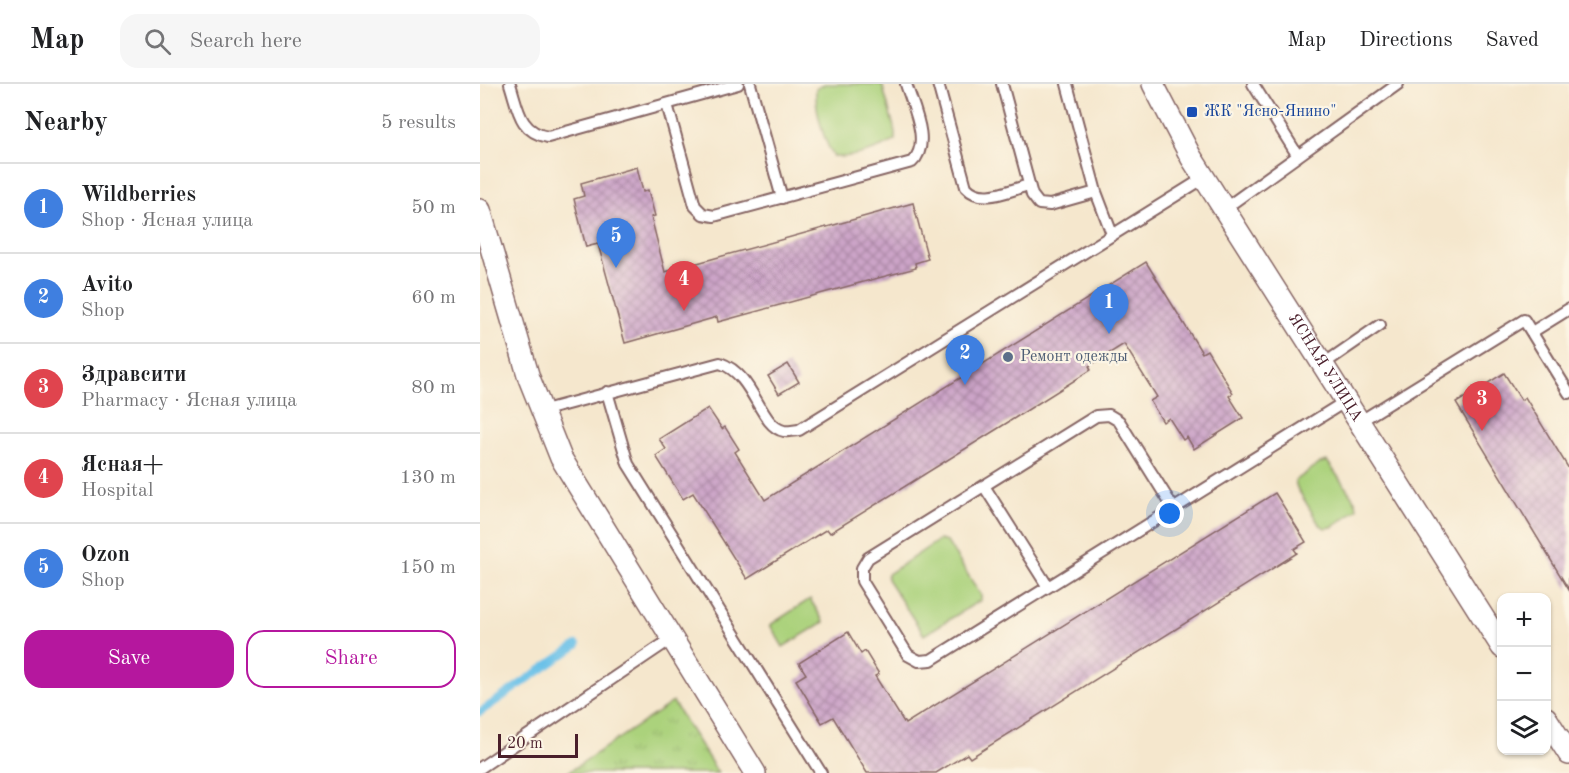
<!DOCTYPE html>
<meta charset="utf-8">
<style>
:root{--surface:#fff;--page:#f6f6f6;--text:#202124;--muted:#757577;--line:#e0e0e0;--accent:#b5179e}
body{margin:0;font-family:"Old Standard TT",serif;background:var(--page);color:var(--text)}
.controls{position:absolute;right:18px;bottom:18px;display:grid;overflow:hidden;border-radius:12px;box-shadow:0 2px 4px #0004}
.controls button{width:54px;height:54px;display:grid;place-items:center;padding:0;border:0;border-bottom:2px solid var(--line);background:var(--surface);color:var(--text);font:30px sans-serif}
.scale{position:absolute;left:18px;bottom:15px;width:80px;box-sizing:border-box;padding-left:6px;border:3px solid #4a1f2b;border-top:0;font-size:16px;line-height:21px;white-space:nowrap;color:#4a1f2b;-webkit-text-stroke:4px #fcf5e5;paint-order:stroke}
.you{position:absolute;left:690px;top:430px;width:21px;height:21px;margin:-15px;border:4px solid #fff;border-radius:50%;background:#1a73e8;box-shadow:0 0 0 9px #1a73e833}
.badge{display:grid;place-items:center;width:39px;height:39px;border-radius:50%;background:var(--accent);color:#fff;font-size:20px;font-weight:700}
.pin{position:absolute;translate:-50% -50px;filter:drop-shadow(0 2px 3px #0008)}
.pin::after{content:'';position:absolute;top:32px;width:21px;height:18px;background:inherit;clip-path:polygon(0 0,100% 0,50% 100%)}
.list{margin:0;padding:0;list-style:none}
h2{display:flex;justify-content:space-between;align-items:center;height:78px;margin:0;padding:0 24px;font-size:26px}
h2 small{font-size:20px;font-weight:400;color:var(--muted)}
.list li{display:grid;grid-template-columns:39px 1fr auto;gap:18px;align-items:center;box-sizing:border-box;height:90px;padding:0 24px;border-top:2px solid var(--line)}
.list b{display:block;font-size:22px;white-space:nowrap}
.list p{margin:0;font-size:20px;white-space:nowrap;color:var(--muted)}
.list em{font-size:20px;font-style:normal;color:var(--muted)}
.actions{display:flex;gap:12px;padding:18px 24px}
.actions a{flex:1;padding:14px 0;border:2px solid var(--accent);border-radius:18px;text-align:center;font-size:21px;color:var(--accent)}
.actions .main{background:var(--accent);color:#fff}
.icon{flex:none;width:33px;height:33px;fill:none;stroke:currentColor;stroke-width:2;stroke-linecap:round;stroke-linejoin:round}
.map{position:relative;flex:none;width:1089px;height:689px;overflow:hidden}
header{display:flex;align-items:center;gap:36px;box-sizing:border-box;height:84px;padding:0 30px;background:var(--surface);border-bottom:2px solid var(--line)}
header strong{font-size:28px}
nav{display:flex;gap:33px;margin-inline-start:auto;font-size:21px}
.search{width:420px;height:54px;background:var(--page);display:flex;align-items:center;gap:15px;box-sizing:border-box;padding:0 21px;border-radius:18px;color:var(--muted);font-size:22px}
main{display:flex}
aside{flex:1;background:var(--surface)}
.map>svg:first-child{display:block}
</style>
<header>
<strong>Map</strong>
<div class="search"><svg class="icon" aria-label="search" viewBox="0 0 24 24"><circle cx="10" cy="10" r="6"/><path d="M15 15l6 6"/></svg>Search here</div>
<nav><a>Map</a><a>Directions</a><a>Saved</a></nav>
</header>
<main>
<aside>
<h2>Nearby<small>5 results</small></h2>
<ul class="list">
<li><span class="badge" style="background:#3f7fe0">1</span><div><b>Wildberries</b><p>Shop · Ясная улица</p></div><em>50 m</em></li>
<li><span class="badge" style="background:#3f7fe0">2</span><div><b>Avito</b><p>Shop</p></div><em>60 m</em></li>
<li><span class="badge" style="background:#e0444e">3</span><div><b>Здравсити</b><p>Pharmacy · Ясная улица</p></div><em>80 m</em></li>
<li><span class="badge" style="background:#e0444e">4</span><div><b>Ясная+</b><p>Hospital</p></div><em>130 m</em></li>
<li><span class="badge" style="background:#3f7fe0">5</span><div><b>Ozon</b><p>Shop</p></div><em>150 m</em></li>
</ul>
<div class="actions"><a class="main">Save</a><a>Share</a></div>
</aside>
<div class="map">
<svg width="1089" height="689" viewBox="0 0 1089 689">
<defs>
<pattern id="grass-tufts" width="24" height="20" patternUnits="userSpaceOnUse" patternTransform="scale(1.5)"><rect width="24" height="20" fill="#abd27c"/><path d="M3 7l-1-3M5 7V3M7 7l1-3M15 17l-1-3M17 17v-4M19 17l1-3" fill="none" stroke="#95b46b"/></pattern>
<pattern id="building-cross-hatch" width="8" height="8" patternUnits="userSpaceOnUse" patternTransform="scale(1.5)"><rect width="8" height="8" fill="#cca4c8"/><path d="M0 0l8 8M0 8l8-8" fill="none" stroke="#a885a3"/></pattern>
</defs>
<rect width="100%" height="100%" fill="#fcf5e5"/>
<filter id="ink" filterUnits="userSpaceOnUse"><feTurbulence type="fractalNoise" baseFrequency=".0167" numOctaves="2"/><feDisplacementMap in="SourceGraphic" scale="12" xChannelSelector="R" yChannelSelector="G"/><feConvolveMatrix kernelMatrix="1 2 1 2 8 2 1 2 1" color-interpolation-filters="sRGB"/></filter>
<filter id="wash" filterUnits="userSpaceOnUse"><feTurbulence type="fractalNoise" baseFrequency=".008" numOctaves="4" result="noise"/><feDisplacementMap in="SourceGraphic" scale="24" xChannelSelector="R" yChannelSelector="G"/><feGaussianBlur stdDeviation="1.35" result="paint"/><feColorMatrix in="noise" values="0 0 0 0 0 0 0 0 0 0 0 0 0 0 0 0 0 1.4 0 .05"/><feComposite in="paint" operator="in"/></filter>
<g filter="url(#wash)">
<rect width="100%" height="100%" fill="#f5e7cd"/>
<path fill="url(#grass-tufts)" stroke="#7a7854" stroke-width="1.5" d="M 193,618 L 238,689 L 87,689 Z"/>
<path fill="#abd27c" stroke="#7a7854" stroke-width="1.5" d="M 344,0 L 402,0 L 415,47 L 415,56 C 399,66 373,74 354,73 C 343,56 335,25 336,5 Z
M 847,377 L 876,418 L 877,425 L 852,443 L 845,444 L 839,440 L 817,404 L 815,397 L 840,379 Z
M 459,456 L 467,458 L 501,511 L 501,516 L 444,551 L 407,495 L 407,491 Z
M 330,515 L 344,538 L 303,563 L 290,541 Z"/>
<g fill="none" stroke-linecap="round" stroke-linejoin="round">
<path stroke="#6bc1e8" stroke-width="8" d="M 0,628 L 97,561"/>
</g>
<g id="blocks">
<path fill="url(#building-cross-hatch)" d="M 157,83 L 163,108 L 168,106 L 175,132 L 171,133 L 185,188 L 433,119 L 448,175 L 435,179 L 436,184 L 387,197 L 238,238 L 237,233 L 145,259 L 118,160 L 106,163 L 94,115 L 104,112 L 101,99 Z
M 666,178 L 722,269 L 727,266 L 753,309 L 749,312 L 763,334 L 714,365 L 707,353 L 703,356 L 689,334 L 683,338 L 670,317 L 677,313 L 644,260 L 609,282 L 611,286 L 530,337 L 350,449 L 347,445 L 267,495 L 213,409 L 203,415 L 176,372 L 186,365 L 179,355 L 228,324 L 242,345 L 245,343 L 259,365 L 255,368 L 285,416 Z
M 308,280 L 319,298 L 299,310 L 288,292 Z
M 1024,289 L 1041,316 L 1045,313 L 1089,385 L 1089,506 L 976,319 Z
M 795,409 L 826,458 L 814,465 L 817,469 L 490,674 L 487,670 L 456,689 L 387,689 L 353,633 L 342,639 L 316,596 L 326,590 L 319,579 L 368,548 L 381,570 L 385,567 L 399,590 L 395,592 L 425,640 Z"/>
</g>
</g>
<g filter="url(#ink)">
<use href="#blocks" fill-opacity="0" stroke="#866564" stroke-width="1.5"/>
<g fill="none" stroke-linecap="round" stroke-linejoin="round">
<defs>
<path id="lane" d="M 30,0 C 38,24 39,48 68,53 L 258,0
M 270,0 L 302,114
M 458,0 L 486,103 C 502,121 529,106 549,101
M 522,0 L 552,111 L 559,120 L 570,121 L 616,108
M 587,0 L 616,108 L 632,150
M 773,0 L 818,72
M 187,20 L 215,122 L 223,130 L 234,132 L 432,78 C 452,60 433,23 426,0
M 744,125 L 918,0
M 1052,248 L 1089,225
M 842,281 L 900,241
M 127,308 L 148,380 L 341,689
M 61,327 L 240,279 C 275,291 279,342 304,347 C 308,348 315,346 319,346 L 724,94
M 879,338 L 1044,236 L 1089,309
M 504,402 L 568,503
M 694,425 L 639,337 L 629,331 L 616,332 L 388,474 L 382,484 L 382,497 L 428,571 L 439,577 L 451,576 L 866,317
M 0,684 L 191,555"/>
<g id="street">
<path id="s1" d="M 673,0 L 711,73 L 1022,563"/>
<path d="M 0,126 L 49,294 L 81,374 L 275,689"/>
<path d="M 1066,634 L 1089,670"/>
</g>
</defs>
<use href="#lane" stroke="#866564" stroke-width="14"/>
<use href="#street" stroke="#866564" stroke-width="24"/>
<use href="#lane" stroke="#fff" stroke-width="10"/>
<use href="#street" stroke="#fff" stroke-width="21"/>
</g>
</g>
<rect fill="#1a4fb4" stroke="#fcf5e5" stroke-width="2" x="706" y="22" width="12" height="12" rx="3"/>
<circle fill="#5c6f8a" stroke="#fcf5e5" stroke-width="2" cx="528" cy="273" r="6"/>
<g text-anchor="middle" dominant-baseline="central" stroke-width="4.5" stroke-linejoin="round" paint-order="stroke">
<g font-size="16" fill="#164399" stroke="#fcf5e5" text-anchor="start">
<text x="724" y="28">ЖК "Ясно-Янино"</text>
</g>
<g font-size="16" fill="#4e5e75" stroke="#fcf5e5" text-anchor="start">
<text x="540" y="273">Ремонт одежды</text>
</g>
<g font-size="16" fill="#4a1f2b" stroke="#fcf5e5">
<text stroke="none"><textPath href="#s1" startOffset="332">ЯСНАЯ УЛИЦА</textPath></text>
</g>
</g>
</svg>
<div class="controls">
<button>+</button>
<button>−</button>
<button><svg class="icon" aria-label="layers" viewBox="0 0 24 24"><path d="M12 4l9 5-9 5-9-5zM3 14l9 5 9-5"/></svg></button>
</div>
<div class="scale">20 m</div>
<div class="you"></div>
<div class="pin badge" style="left:629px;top:250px;background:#3f7fe0">1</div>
<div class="pin badge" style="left:485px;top:301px;background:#3f7fe0">2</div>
<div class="pin badge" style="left:1002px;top:347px;background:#e0444e">3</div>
<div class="pin badge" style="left:204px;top:227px;background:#e0444e">4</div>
<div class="pin badge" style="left:136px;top:184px;background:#3f7fe0">5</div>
</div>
</main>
